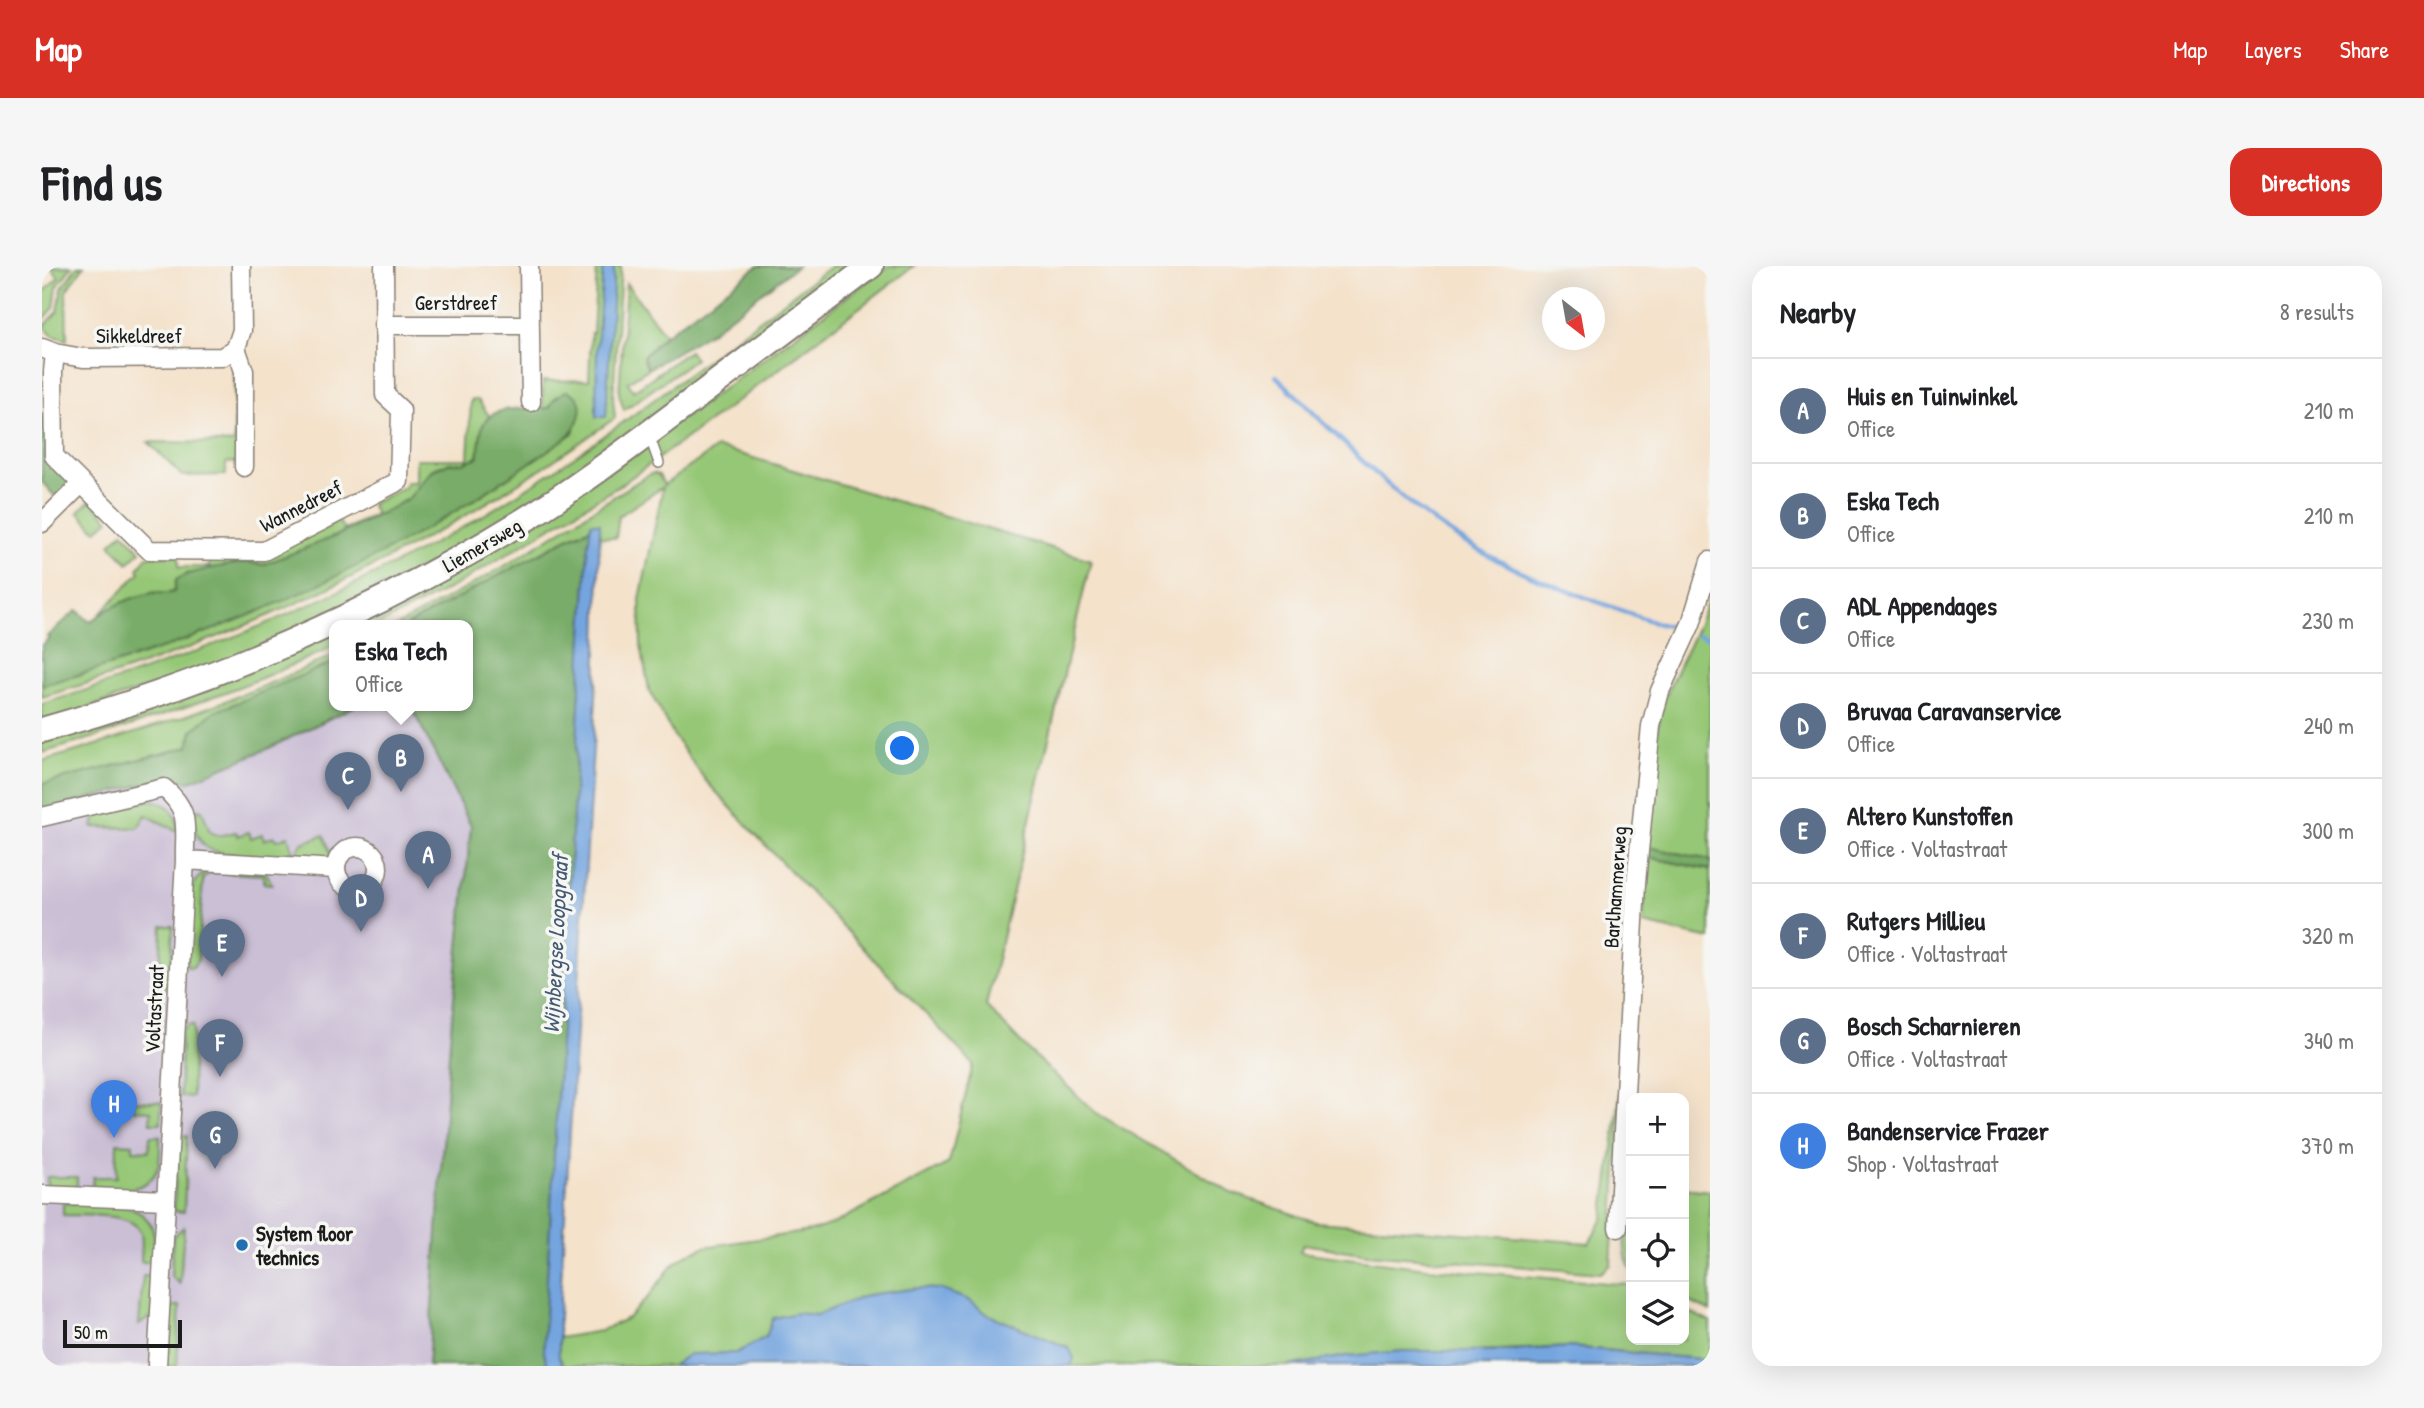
<!DOCTYPE html>
<meta charset="utf-8">
<style>
:root{--surface:#fff;--page:#f6f6f6;--text:#202124;--muted:#757577;--line:#e0e0e0;--accent:#d93025}
body{margin:0;font-family:"Patrick Hand",sans-serif;background:var(--page);color:var(--text)}
.controls{position:absolute;right:21px;bottom:21px;display:grid;overflow:hidden;border-radius:14px;box-shadow:0 7px 28px #0002}
.controls button{width:63px;height:63px;display:grid;place-items:center;padding:0;border:0;border-bottom:2px solid var(--line);background:var(--surface);color:var(--text);font:35px sans-serif}
.compass{position:absolute;left:1500px;top:21px;width:63px;height:63px;border-radius:50%;background:var(--surface);box-shadow:0 7px 28px #0002;rotate:149deg}
.scale{position:absolute;left:21px;bottom:18px;width:119px;box-sizing:border-box;padding-left:7px;border:4px solid #1c1c1c;border-top:0;font-size:19px;line-height:24px;white-space:nowrap;color:#1c1c1c;-webkit-text-stroke:5px #f6f6f2;paint-order:stroke}
.you{position:absolute;left:861px;top:483px;width:24px;height:24px;margin:-18px;border:5px solid #fff;border-radius:50%;background:#1a73e8;box-shadow:0 0 0 10px #1a73e833}
.badge{display:grid;place-items:center;width:46px;height:46px;border-radius:50%;background:var(--accent);color:#fff;font-size:23px;font-weight:700}
.pin{position:absolute;translate:-50% -58px;filter:drop-shadow(0 2px 4px #0008)}
.pin::after{content:'';position:absolute;top:37px;width:24px;height:21px;background:inherit;clip-path:polygon(0 0,100% 0,50% 100%)}
.popup{position:absolute;left:287px;top:354px;width:144px;height:91px;box-sizing:border-box;display:grid;place-content:center;border-radius:14px;background:var(--surface);filter:drop-shadow(0 2px 5px #0005);font-size:23px;white-space:nowrap;color:var(--muted)}
.popup b{font-size:26px;color:var(--text)}
.popup::after{content:'';position:absolute;left:50%;top:100%;margin-left:-14px;border:14px solid transparent;border-top-color:var(--surface)}
.list{margin:0;padding:0;list-style:none}
h2{display:flex;justify-content:space-between;align-items:center;height:91px;margin:0;padding:0 28px;font-size:30px}
h2 small{font-size:23px;font-weight:400;color:var(--muted)}
.list li{display:grid;grid-template-columns:46px 1fr auto;gap:21px;align-items:center;box-sizing:border-box;height:105px;padding:0 28px;border-top:2px solid var(--line)}
.list b{display:block;font-size:26px;white-space:nowrap}
.list p{margin:0;font-size:23px;white-space:nowrap;color:var(--muted)}
.list em{font-size:23px;font-style:normal;color:var(--muted)}
.icon{flex:none;width:38px;height:38px;fill:none;stroke:currentColor;stroke-width:2;stroke-linecap:round;stroke-linejoin:round}
.map{position:relative;flex:none;width:1668px;height:1100px;overflow:hidden;border-radius:21px}
header{display:flex;align-items:center;gap:42px;box-sizing:border-box;height:98px;padding:0 35px;background:var(--accent);color:#fff}
header strong{font-size:33px}
nav{display:flex;gap:38px;margin-inline-start:auto;font-size:24px}
.intro{display:flex;align-items:center;justify-content:space-between;box-sizing:border-box;height:168px;padding:0 42px}
h1{margin:0;font-size:49px}
.button{padding:18px 32px;border-radius:21px;background:var(--accent);color:#fff;font-size:24px;font-weight:700}
main{display:flex;gap:42px;padding:0 42px}
aside{flex:1;background:var(--surface);border-radius:21px;box-shadow:0 7px 28px #0002}
.map>svg:first-child{display:block}
</style>
<header>
<strong>Map</strong>
<nav><a>Map</a><a>Layers</a><a>Share</a></nav>
</header>
<div class="intro"><h1>Find us</h1><a class="button">Directions</a></div>
<main>
<div class="map">
<svg width="1668" height="1100" viewBox="0 0 1668 1100">
<rect width="100%" height="100%" fill="#f6f6f2"/>
<filter id="ink" filterUnits="userSpaceOnUse"><feTurbulence type="fractalNoise" baseFrequency=".0143" numOctaves="2"/><feDisplacementMap in="SourceGraphic" scale="14" xChannelSelector="R" yChannelSelector="G"/><feConvolveMatrix kernelMatrix="1 2 1 2 8 2 1 2 1" color-interpolation-filters="sRGB"/></filter>
<filter id="wash" filterUnits="userSpaceOnUse"><feTurbulence type="fractalNoise" baseFrequency=".00686" numOctaves="4" result="noise"/><feDisplacementMap in="SourceGraphic" scale="28" xChannelSelector="R" yChannelSelector="G"/><feGaussianBlur stdDeviation="1.57" result="paint"/><feColorMatrix in="noise" values="0 0 0 0 0 0 0 0 0 0 0 0 0 0 0 0 0 1.4 0 .05"/><feComposite in="paint" operator="in"/></filter>
<g filter="url(#wash)">
<rect width="100%" height="100%" fill="#f4e2cb"/>
<path fill="#cbbfd5" d="M 554,257 L 509,1091 L 515,1100 L 0,1100 L 0,503 L 292,440 L 426,440 L 426,360 Z"/>
<path fill="#96c776" stroke="#597249" stroke-width="2" d="M 30,0 L 15,21 L 12,42 L 0,55 L 0,28 L 17,11 L 8,1 Z
M 35,0 L 42,0 L 24,25 L 25,74 L 11,70 L 2,61 L 16,45 L 20,22 Z
M 555,0 L 579,0 L 571,133 L 573,152 C 398,278 208,371 0,431 L 0,419 L 37,409 L 218,345 L 440,229 L 531,167 L 537,149 L 501,142 L 501,115 L 547,114 L 549,67 L 551,67 Z
M 789,0 L 812,0 L 562,191 L 402,291 L 191,393 L 0,457 L 0,438 C 142,395 279,340 409,268 C 544,192 665,93 789,0 Z
M 846,0 L 872,0 L 678,148 L 580,218 L 414,319 L 350,352 L 334,360 L 308,360 L 650,146 Z
M 584,17 L 623,69 L 601,91 L 606,103 L 586,116 L 591,125 L 647,85 L 653,93 L 582,144 L 577,128 Z
M 192,102 L 195,104 L 197,196 L 184,197 L 184,209 L 140,210 L 106,176 L 192,177 Z
M 429,134 L 436,134 L 448,151 L 442,157 L 436,191 L 420,197 L 398,199 L 389,204 L 368,231 L 350,242 L 296,269 L 238,293 L 221,299 L 204,296 L 145,308 L 132,325 L 124,328 L 113,326 L 101,330 L 58,348 L 98,306 L 96,303 L 105,290 L 137,290 L 137,301 L 167,301 L 168,290 L 223,291 L 297,255 L 302,264 L 334,248 L 329,238 L 363,221 L 364,216 L 374,216 L 374,193 L 426,193 Z
M 674,182 L 685,184 L 1049,294 L 944,740 L 979,777 L 1053,846 L 1190,927 L 1274,956 L 1547,977 L 1561,953 L 1581,809 L 1569,999 L 1558,1007 L 1325,988 L 1261,978 L 1258,986 L 1384,1002 L 1589,1019 L 1589,1074 L 1642,1074 L 1642,1043 L 1668,1056 L 1668,1094 L 1529,1081 L 1305,1090 L 1246,1100 L 522,1100 L 517,1091 L 516,1072 L 558,1065 L 586,1052 L 607,1030 L 629,1001 L 642,990 L 662,981 L 769,965 L 793,957 L 907,897 L 931,798 L 713,568 L 664,515 L 633,472 L 607,424 L 599,379 L 598,333 L 621,221 L 577,250 L 574,272 L 558,271 L 558,257 L 524,273 L 364,360 L 355,360 L 458,303 L 606,209 L 612,207 L 617,209 L 622,219 Z
M 49,234 L 67,254 L 54,265 L 36,246 Z
M 81,266 L 99,285 L 86,297 L 68,278 Z
M 1668,328 L 1668,594 L 1606,581 C 1609,535 1608,469 1625,427 C 1638,393 1658,363 1668,328 Z
M 292,367 L 292,380 C 198,425 100,458 0,487 L 0,474 Z
M 292,389 L 292,396 L 214,430 L 146,481 L 0,518 L 0,495 C 100,467 198,433 292,389 Z
M 109,534 C 127,538 136,546 135,565 L 104,549 L 96,562 L 50,561 L 56,548 Z
M 156,543 L 160,544 L 168,566 L 176,570 L 194,566 L 196,570 L 207,566 L 209,572 L 220,568 L 222,574 L 232,570 L 235,574 L 246,570 L 251,586 L 248,590 L 241,591 C 225,590 180,590 169,584 C 156,578 152,564 151,552 Z
M 282,569 L 289,588 L 287,592 L 251,591 L 260,577 Z
M 1605,591 L 1668,604 L 1668,673 L 1601,658 Z
M 172,603 L 224,606 L 230,618 L 222,617 L 222,609 L 169,606 L 161,612 L 156,694 L 151,701 L 145,701 L 148,628 C 152,614 158,607 172,603 Z
M 120,660 L 131,660 L 128,721 L 117,720 Z
M 147,759 L 151,759 L 150,831 L 138,830 L 139,765 Z
M 87,835 L 119,836 L 119,857 L 108,857 L 109,845 L 92,844 L 92,840 L 87,840 Z
M 135,869 L 145,870 L 142,946 L 132,945 Z
M 108,870 L 118,870 C 118,880 119,895 115,904 C 104,929 71,923 50,922 L 51,911 L 74,911 L 75,877 L 91,878 L 91,884 L 107,885 Z
M 5,911 L 35,911 L 35,921 L 5,922 Z
M 1588,913 L 1589,913 L 1589,1004 C 1576,985 1586,937 1588,913 Z
M 1642,922 L 1668,925 L 1668,1046 L 1642,1033 Z
M 21,937 C 48,939 94,931 109,959 C 114,968 113,981 114,992 L 107,996 L 99,996 C 99,987 101,976 99,968 C 94,945 40,950 21,949 Z
M 142,961 L 138,1018 L 129,1010 L 131,970 Z
M 101,1010 L 114,1011 L 111,1049 L 97,1059 Z
M 132,1040 L 138,1040 L 135,1100 L 121,1100 L 124,1046 Z"/>
<path fill="#78ac67" stroke="#4a6442" stroke-width="2" d="M 716,0 L 755,0 L 667,67 L 606,103 L 601,91 L 623,69 Z
M 523,125 C 550,130 537,163 521,174 C 479,203 437,232 392,258 C 270,329 136,383 0,419 L 0,379 L 7,372 L 5,370 L 35,344 L 48,356 C 65,343 88,331 110,327 C 118,326 123,329 132,326 L 134,314 L 145,308 L 176,301 L 204,296 L 221,299 L 296,269 L 350,242 L 368,231 L 389,205 L 406,197 L 421,197 L 436,191 C 438,181 437,166 442,157 C 453,137 489,144 507,142 L 512,133 Z
M 0,151 L 6,151 L 28,216 L 27,221 L 16,234 L 0,216 Z
M 549,262 L 546,280 L 502,1068 L 502,1086 L 506,1100 L 386,1100 L 408,773 L 429,560 L 369,440 L 426,440 L 426,360 L 364,360 L 524,273 Z
M 292,396 L 292,440 L 313,440 L 225,483 L 146,516 L 133,512 L 117,514 L 0,545 L 0,518 L 146,481 L 150,465 L 170,447 Z
M 1606,581 L 1668,594 L 1668,604 L 1605,591 Z"/>
<path fill="#75a5df" stroke="#48607e" stroke-width="2" d="M 561,0 L 572,0 L 564,151 L 554,151 L 555,82 Z
M 549,257 L 558,257 L 554,432 L 517,1050 L 517,1091 L 522,1100 L 506,1100 L 502,1086 L 502,1068 L 546,280 Z
M 876,1022 L 897,1023 L 927,1034 L 945,1048 L 1027,1082 L 1032,1092 L 1029,1100 L 630,1100 L 647,1088 L 694,1087 L 724,1071 L 731,1052 L 755,1047 L 775,1049 L 825,1029 Z
M 1529,1081 L 1668,1094 L 1668,1100 L 1246,1100 L 1305,1090 L 1360,1085 L 1462,1085 Z"/>
<g fill="none" stroke-linecap="round" stroke-linejoin="round">
<path stroke="#75a5df" stroke-width="4.5" d="M 1234,110 C 1293,166 1349,231 1419,274 C 1481,312 1553,335 1621,359 L 1634,360
M 1657,369 L 1668,372"/>
</g>
</g>
<g filter="url(#ink)">
<g fill="none" stroke-linecap="round" stroke-linejoin="round">
<defs>
<path id="service" d="M 607,169 L 617,197"/>
<path id="minor" d="M 487,0 L 489,136
M 341,59 L 487,59
M 0,82 L 13,87 L 41,92 L 180,91 L 194,82 L 200,64 L 199,0
M 194,82 L 202,105 L 202,201
M 13,87 L 11,106 L 12,190 L 107,284 L 222,285 L 357,215 L 359,144 L 343,129 L 342,0
M 0,257 L 39,218
M 0,551 L 122,522 C 150,546 142,560 143,594 L 115,1100
M294 602a21 21 0 1 1 42 0a21 21 0 1 1-42 0Z
M 143,594 L 294,603
M 0,929 L 124,934
M 1576,962 L 1594,617 L 1609,460 L 1618,425 L 1649,358 L 1668,295"/>
<path id="secondary" d="M 0,464 C 169,417 329,348 479,256 C 538,220 592,178 647,137 C 708,91 768,46 829,0"/>
</defs>
<use href="#service" stroke="#887f74" stroke-width="12"/>
<use href="#minor" stroke="#887f74" stroke-width="21"/>
<use href="#secondary" stroke="#887f74" stroke-width="28"/>
<use href="#service" stroke="#fff" stroke-width="9"/>
<use href="#minor" stroke="#fff" stroke-width="18"/>
<use href="#secondary" stroke="#fff" stroke-width="24"/>
</g>
</g>
<circle fill="#1f6fb2" stroke="#f6f6f2" stroke-width="2.5" cx="200" cy="979" r="7"/>
<g text-anchor="middle" dominant-baseline="central" stroke-width="7" stroke-linejoin="round" paint-order="stroke">
<g font-size="21" fill="#1c1c1c" stroke="#f6f6f2">
<text x="414" y="36">Gerstdreef</text>
<text x="97" y="69">Sikkeldreef</text>
<text transform="translate(259 240) rotate(-27)">Wannedreef</text>
<text transform="translate(440 279) rotate(-30)">Liemersweg</text>
<text transform="translate(1573 621) rotate(-86)">Barlhammerweg</text>
<text transform="translate(112 743) rotate(-87)">Voltastraat</text>
</g>
<g font-size="21" font-weight="bold" fill="#1c1c1c" stroke="#f6f6f2" text-anchor="start">
<text x="214" y="967">System floor<tspan x="214" dy="24">technics</tspan></text>
</g>
<g font-size="23" font-style="italic" fill="#445a74" stroke="#f6f6f2">
<text transform="translate(513 678) rotate(-87)">Wijnbergse Loopgraaf</text>
</g>
</g>
</svg>
<div class="controls">
<button>+</button>
<button>−</button>
<button><svg class="icon" aria-label="locate" viewBox="0 0 24 24"><circle cx="12" cy="12" r="6"/><path d="M12 2v4M12 18v4M2 12h4M18 12h4"/></svg></button>
<button><svg class="icon" aria-label="layers" viewBox="0 0 24 24"><path d="M12 4l9 5-9 5-9-5zM3 14l9 5 9-5"/></svg></button>
</div>
<svg class="compass" viewBox="-18 -18 36 36"><path d="M0-13l5 13h-10z" fill="#e53935"/><path d="M0 13l5-13h-10z" fill="#757577"/></svg>
<div class="scale">50 m</div>
<div class="you"></div>
<div class="pin badge" style="left:386px;top:623px;background:#5c6f8a">A</div>
<div class="pin badge" style="left:359px;top:526px;background:#5c6f8a">B</div>
<div class="popup"><b>Eska Tech</b>Office</div>
<div class="pin badge" style="left:306px;top:544px;background:#5c6f8a">C</div>
<div class="pin badge" style="left:319px;top:666px;background:#5c6f8a">D</div>
<div class="pin badge" style="left:180px;top:711px;background:#5c6f8a">E</div>
<div class="pin badge" style="left:178px;top:811px;background:#5c6f8a">F</div>
<div class="pin badge" style="left:173px;top:903px;background:#5c6f8a">G</div>
<div class="pin badge" style="left:72px;top:872px;background:#3f7fe0">H</div>
</div>
<aside>
<h2>Nearby<small>8 results</small></h2>
<ul class="list">
<li><span class="badge" style="background:#5c6f8a">A</span><div><b>Huis en Tuinwinkel</b><p>Office</p></div><em>210 m</em></li>
<li><span class="badge" style="background:#5c6f8a">B</span><div><b>Eska Tech</b><p>Office</p></div><em>210 m</em></li>
<li><span class="badge" style="background:#5c6f8a">C</span><div><b>ADL Appendages</b><p>Office</p></div><em>230 m</em></li>
<li><span class="badge" style="background:#5c6f8a">D</span><div><b>Bruvaa Caravanservice</b><p>Office</p></div><em>240 m</em></li>
<li><span class="badge" style="background:#5c6f8a">E</span><div><b>Altero Kunstoffen</b><p>Office · Voltastraat</p></div><em>300 m</em></li>
<li><span class="badge" style="background:#5c6f8a">F</span><div><b>Rutgers Millieu</b><p>Office · Voltastraat</p></div><em>320 m</em></li>
<li><span class="badge" style="background:#5c6f8a">G</span><div><b>Bosch Scharnieren</b><p>Office · Voltastraat</p></div><em>340 m</em></li>
<li><span class="badge" style="background:#3f7fe0">H</span><div><b>Bandenservice Frazer</b><p>Shop · Voltastraat</p></div><em>370 m</em></li>
</ul>
</aside>
</main>
